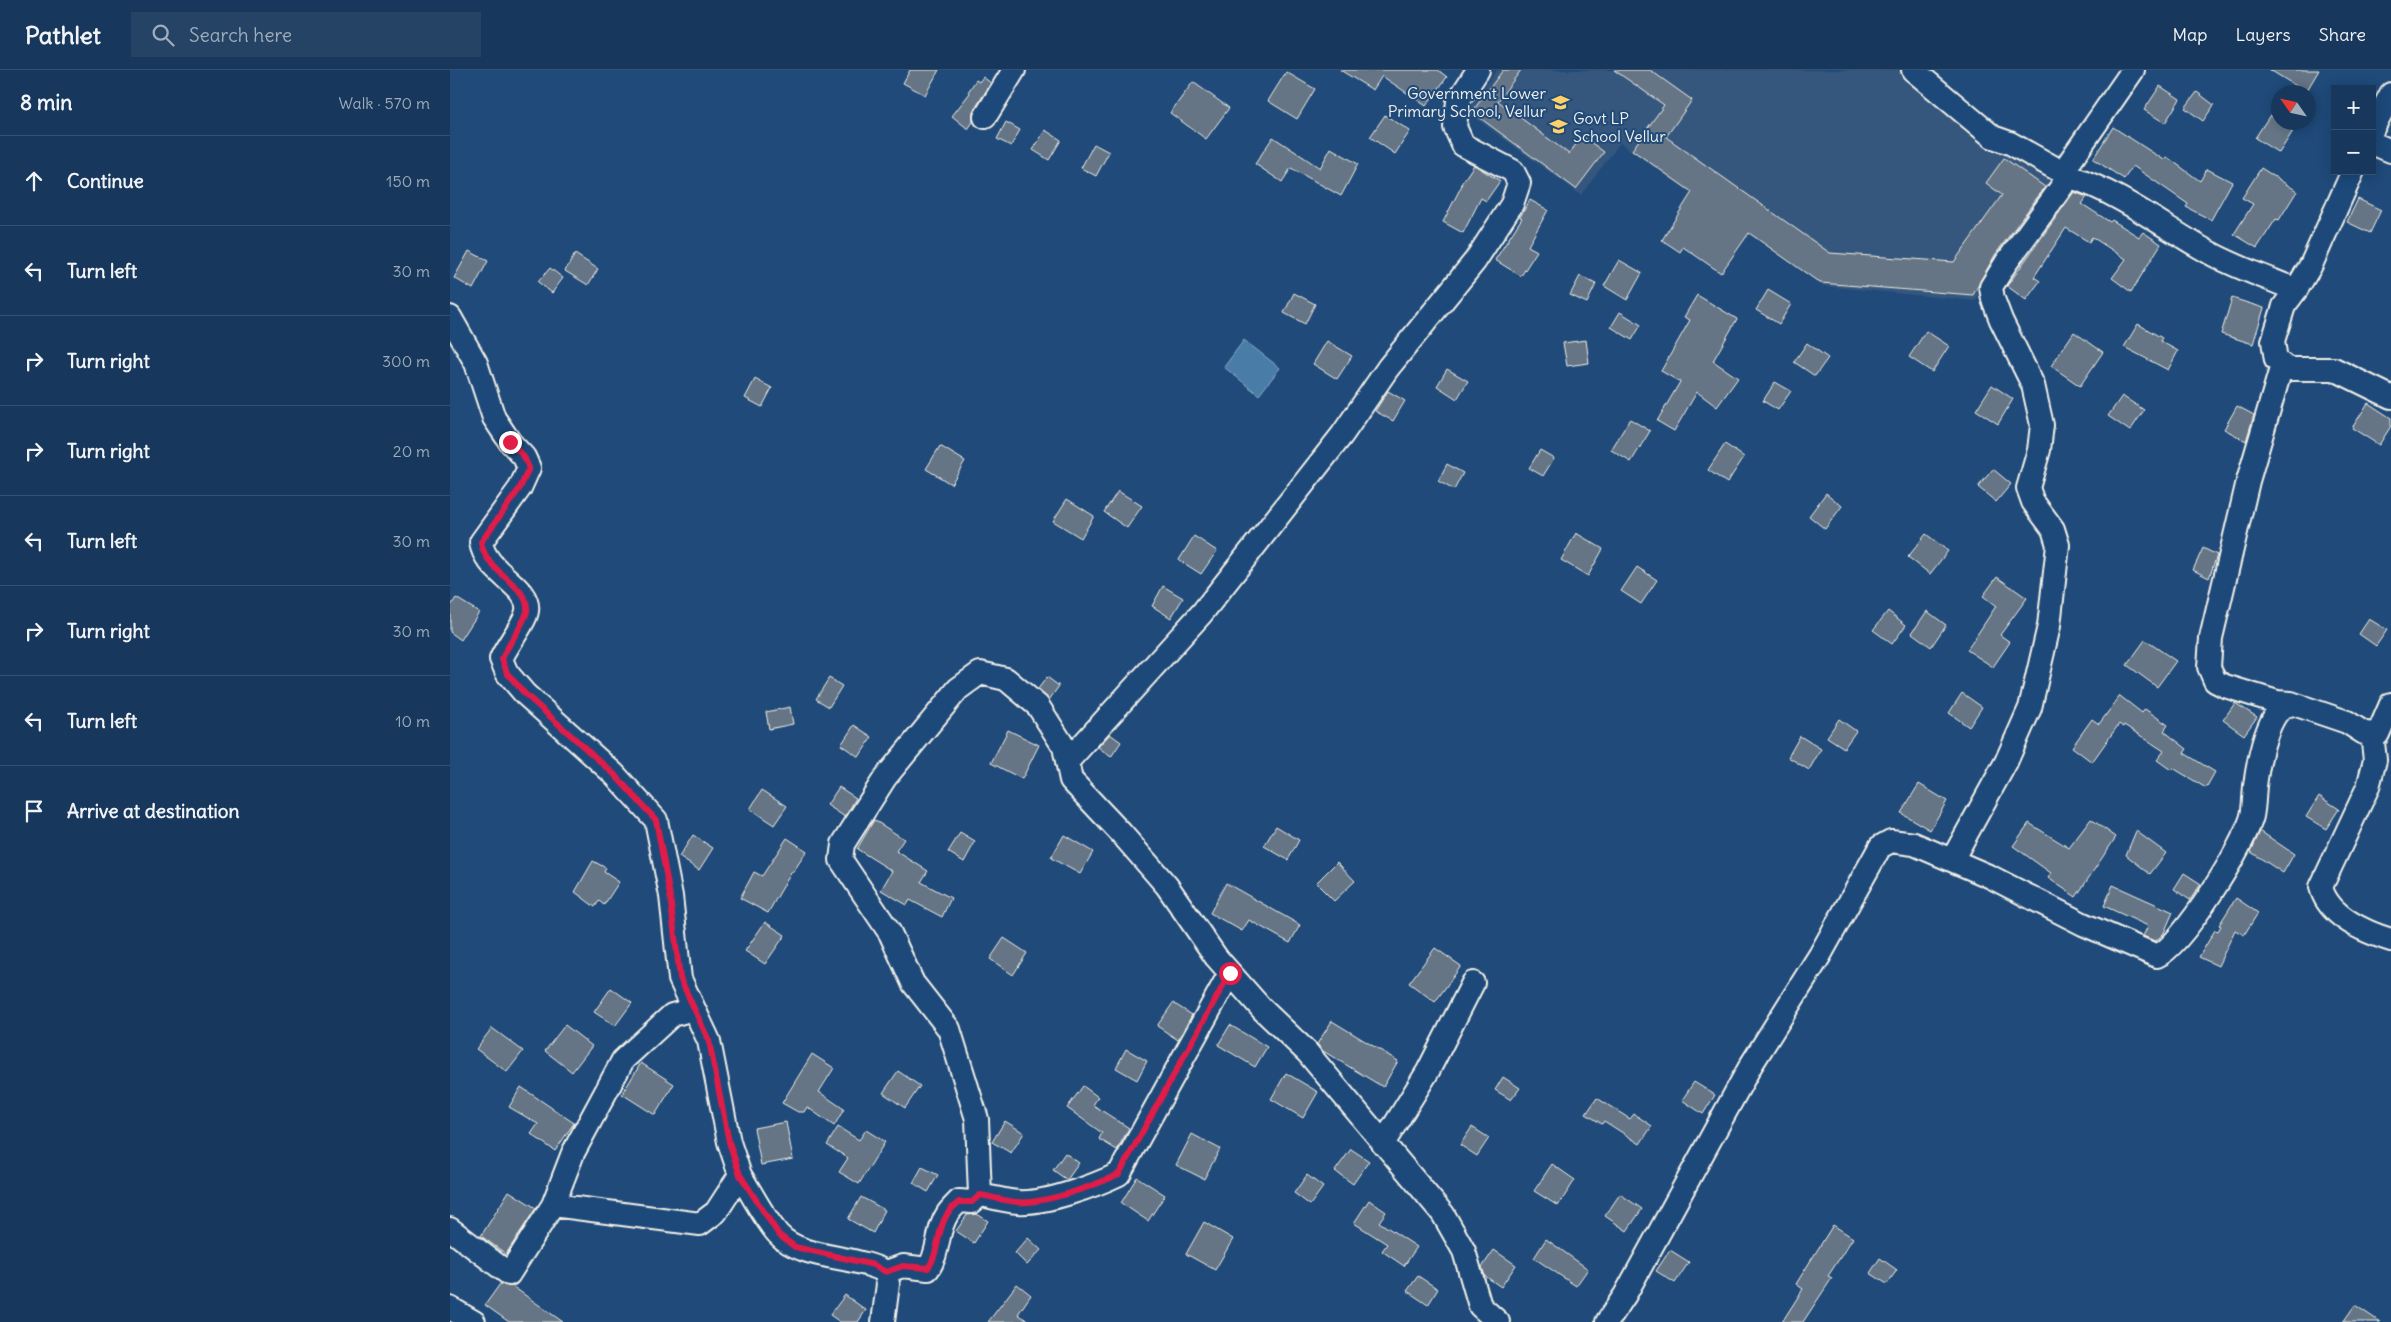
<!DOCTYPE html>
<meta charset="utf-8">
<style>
:root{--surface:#17385c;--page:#244365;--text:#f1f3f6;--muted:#9eacbb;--line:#365272}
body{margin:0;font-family:Delius,sans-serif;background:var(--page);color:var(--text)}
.controls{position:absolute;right:15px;top:15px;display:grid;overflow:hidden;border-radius:0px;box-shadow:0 2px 12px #0003}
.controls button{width:45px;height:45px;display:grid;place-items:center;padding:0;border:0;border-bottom:1px solid var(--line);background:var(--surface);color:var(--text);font:25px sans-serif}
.compass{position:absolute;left:1821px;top:15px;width:45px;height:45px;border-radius:50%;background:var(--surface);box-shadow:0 2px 12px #0003;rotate:304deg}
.stop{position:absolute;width:15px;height:15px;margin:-11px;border:4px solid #e11d48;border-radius:50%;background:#fff}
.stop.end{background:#e11d48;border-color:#fff;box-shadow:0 1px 5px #0008}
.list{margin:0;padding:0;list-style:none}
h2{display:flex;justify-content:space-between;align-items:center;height:65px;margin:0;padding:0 20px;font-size:21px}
h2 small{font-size:16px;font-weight:400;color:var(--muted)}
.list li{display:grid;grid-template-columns:32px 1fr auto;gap:15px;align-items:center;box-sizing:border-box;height:90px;padding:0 20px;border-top:1px solid var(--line)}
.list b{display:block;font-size:19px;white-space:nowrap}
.list em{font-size:16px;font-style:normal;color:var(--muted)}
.icon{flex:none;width:28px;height:28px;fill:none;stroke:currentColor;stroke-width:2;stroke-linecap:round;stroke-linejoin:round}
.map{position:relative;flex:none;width:1941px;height:1252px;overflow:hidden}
header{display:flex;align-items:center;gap:30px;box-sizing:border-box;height:70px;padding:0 25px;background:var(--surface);border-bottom:1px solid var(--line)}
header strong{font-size:24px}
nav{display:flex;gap:28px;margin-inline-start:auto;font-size:18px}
.search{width:350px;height:45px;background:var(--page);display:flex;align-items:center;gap:12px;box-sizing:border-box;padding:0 18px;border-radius:0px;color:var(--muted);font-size:19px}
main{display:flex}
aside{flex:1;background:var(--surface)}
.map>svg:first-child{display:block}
</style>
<header>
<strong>Pathlet</strong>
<div class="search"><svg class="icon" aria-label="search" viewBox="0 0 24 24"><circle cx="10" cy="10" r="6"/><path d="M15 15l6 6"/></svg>Search here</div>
<nav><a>Map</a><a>Layers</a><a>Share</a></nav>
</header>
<main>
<aside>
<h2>8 min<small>Walk · 570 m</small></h2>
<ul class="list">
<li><svg class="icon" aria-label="ahead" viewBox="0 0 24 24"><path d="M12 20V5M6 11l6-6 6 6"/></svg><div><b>Continue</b></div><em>150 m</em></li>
<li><svg class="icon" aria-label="left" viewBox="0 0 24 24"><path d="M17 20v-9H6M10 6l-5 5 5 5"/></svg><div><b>Turn left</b></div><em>30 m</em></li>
<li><svg class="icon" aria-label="right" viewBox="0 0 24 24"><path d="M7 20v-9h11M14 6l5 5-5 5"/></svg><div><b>Turn right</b></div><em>300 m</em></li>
<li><svg class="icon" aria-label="right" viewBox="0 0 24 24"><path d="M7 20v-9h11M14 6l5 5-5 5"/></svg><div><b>Turn right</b></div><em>20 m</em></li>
<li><svg class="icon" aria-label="left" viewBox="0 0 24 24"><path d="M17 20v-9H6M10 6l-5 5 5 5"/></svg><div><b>Turn left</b></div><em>30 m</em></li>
<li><svg class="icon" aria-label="right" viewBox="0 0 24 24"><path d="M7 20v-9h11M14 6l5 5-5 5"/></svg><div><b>Turn right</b></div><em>30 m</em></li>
<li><svg class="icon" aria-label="left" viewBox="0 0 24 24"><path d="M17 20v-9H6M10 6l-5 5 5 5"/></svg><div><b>Turn left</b></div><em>10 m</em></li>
<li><svg class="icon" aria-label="arrive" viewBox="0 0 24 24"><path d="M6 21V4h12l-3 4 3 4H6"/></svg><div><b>Arrive at destination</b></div></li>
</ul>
</aside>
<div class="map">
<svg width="1941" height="1252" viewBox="0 0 1941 1252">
<rect width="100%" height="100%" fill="#1f4a7a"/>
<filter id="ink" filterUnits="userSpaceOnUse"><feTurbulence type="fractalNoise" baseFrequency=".02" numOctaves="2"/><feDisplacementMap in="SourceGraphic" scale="10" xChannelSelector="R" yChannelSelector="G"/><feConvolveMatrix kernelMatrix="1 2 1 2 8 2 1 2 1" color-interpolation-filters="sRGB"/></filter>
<g filter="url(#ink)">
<path fill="#34577d" d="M 1047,0 L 1454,0 L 1608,110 L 1525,231 L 1373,216 L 1170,73 L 1131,125 L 1017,42 Z"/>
<path fill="#4a7ca7" stroke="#8eabc1" d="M 794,270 L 830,298 L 809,325 L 774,297 Z"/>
<path fill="#657585" stroke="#f4f1e8" d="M 460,0 L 489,0 L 475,25 L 453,13 Z
M 890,0 L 988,0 L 997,7 L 976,36 L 932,6 L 923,20 Z
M 1053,0 L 1071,0 L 1048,31 L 1119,84 L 1132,66 L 1154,82 L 1126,119 L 1022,42 Z
M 1164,0 L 1200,0 L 1242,30 L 1216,67 L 1380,183 L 1504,192 L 1552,125 L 1536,113 L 1554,88 L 1595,117 L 1545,185 L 1523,225 L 1370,213 L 1299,163 L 1271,203 L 1233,177 L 1230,182 L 1212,170 L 1242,122 L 1182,80 L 1214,35 Z
M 1820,0 L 1869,0 L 1856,22 Z
M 836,2 L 865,19 L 847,49 L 818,31 Z
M 533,7 L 541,13 L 523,42 L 523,52 L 518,59 L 502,46 L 520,23 L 518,22 L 526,10 L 529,12 Z
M 743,12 L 779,38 L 756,69 L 720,43 Z
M 1710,16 L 1730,29 L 1715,53 L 1694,40 Z
M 1747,22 L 1764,35 L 1753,51 L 1735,38 Z
M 935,45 L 960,61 L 945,84 L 920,67 Z
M 1820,45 L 1843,61 L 1829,83 L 1805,68 Z
M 556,52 L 570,60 L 561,76 L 547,69 Z
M 1663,57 L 1714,90 L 1717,87 L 1750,111 L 1757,99 L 1782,112 L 1761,150 L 1736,137 L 1738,134 L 1683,96 L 1674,109 L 1643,89 Z
M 595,60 L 611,70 L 599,90 L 583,80 Z
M 823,67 L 870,98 L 881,78 L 908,94 L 891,126 L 841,98 L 832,112 L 805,94 Z
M 644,74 L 659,82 L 646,106 L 631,98 Z
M 1024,95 L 1050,111 L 1036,131 L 1031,128 L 1013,163 L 993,152 L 1012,115 L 1011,114 Z
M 1811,98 L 1847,121 L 1829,150 L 1826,149 L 1807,178 L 1784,164 L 1803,134 L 1792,128 Z
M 1624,122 L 1637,127 L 1632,134 L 1660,152 L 1662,150 L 1689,167 L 1693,162 L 1711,174 L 1681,222 L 1662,208 L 1676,189 L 1642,167 L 1639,172 L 1616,158 L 1584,207 L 1590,211 L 1576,230 L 1557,216 Z
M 1908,129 L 1931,140 L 1920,163 L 1897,152 Z
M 1080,130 L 1098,140 L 1078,176 L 1087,181 L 1071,206 L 1045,190 L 1072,148 L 1070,147 Z
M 19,181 L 38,191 L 23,219 L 4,208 Z
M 125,184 L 148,199 L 138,215 L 115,201 Z
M 1169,190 L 1192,203 L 1177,230 L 1154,216 Z
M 100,198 L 113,208 L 102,223 L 88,212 Z
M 1130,206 L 1146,214 L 1137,233 L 1120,225 Z
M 1318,220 L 1341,234 L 1329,254 L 1306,240 Z
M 844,223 L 865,234 L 855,254 L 834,243 Z
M 1247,225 L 1287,249 L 1263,291 L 1288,308 L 1267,337 L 1247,322 L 1224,361 L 1207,351 L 1230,312 L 1211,301 L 1240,250 L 1234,247 Z
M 1782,228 L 1814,238 L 1803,274 L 1771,264 Z
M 1170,242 L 1191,255 L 1182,270 L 1161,257 Z
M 1688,254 L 1712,268 L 1710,271 L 1728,281 L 1718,300 L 1674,277 Z
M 1476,261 L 1499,276 L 1482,302 L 1459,287 Z
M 1624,262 L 1653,282 L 1630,316 L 1601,296 Z
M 1136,270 L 1139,293 L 1117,296 L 1113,273 Z
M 877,271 L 902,286 L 887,309 L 863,294 Z
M 1357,273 L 1378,288 L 1365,306 L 1344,292 Z
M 997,299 L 1018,311 L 1007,329 L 987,316 Z
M 305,309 L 322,318 L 312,337 L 295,328 Z
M 1325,312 L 1341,321 L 1328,340 L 1313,331 Z
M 1542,315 L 1563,329 L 1548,354 L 1526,340 Z
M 938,321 L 955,331 L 943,351 L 925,341 Z
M 1672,326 L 1694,340 L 1680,361 L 1658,346 Z
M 1918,333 L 1941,348 L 1941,356 L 1929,375 L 1902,358 Z
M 1787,336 L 1804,345 L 1796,371 L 1774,359 Z
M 1180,349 L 1200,361 L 1181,392 L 1161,380 Z
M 1275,374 L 1294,387 L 1277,413 L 1258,400 Z
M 490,376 L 515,391 L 501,414 L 476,399 Z
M 1090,380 L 1104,388 L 1093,406 L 1079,398 Z
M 997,394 L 1013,403 L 1004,420 L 988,411 Z
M 1543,399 L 1561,414 L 1546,432 L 1528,417 Z
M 668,421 L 692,436 L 677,458 L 654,442 Z
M 1376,423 L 1392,436 L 1375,459 L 1359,446 Z
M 617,429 L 644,446 L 631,468 L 603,451 Z
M 1126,463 L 1153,479 L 1138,506 L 1111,490 Z
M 1476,464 L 1498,481 L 1480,504 L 1458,487 Z
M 744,466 L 767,481 L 751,504 L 729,490 Z
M 1753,478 L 1767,485 L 1759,508 L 1743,500 Z
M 1187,497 L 1207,510 L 1191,534 L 1171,521 Z
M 1547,507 L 1577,528 L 1550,565 L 1560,572 L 1543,597 L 1517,580 L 1546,536 L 1533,526 Z
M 713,516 L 733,528 L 721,548 L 702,536 Z
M 6,528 L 29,542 L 11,570 L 0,562 L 0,537 Z
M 1438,541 L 1456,555 L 1442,574 L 1423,560 Z
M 1477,541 L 1496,555 L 1481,577 L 1462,563 Z
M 1919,549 L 1937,560 L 1926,576 L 1909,564 Z
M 1695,570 L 1726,591 L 1707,617 L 1677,595 Z
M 597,607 L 609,616 L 599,630 L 588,619 Z
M 379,608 L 392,616 L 379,637 L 366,629 Z
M 1512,623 L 1532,637 L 1519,657 L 1499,643 Z
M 1670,626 L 1692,643 L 1695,639 L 1718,655 L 1714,661 L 1737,679 L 1734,683 L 1765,702 L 1756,718 L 1723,698 L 1721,700 L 1707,690 L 1714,681 L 1674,655 L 1673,657 L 1669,654 L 1642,692 L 1622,677 L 1642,649 L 1649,654 Z
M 1785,633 L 1807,647 L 1794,665 L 1773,650 Z
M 340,637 L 343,654 L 319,659 L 316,642 Z
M 1389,649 L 1406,661 L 1394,678 L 1377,667 Z
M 404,655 L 422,667 L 409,687 L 391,675 Z
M 558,660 L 589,675 L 572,709 L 541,693 Z
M 660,664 L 671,672 L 661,687 L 648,677 Z
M 1350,666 L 1371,679 L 1359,700 L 1338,687 Z
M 1469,714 L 1497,731 L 1480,760 L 1451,743 Z
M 389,717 L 406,728 L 395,747 L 377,735 Z
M 312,720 L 337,736 L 324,755 L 300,739 Z
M 1869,726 L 1889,739 L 1876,759 L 1856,747 Z
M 1641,749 L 1666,767 L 1626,827 L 1598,808 L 1601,803 L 1563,776 L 1579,753 L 1619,778 Z
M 424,750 L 454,769 L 446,781 L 478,801 L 471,812 L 501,828 L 492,847 L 460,830 L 457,835 L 431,820 L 442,801 L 407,779 Z
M 826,756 L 849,770 L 838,790 L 814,776 Z
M 1686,761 L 1716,783 L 1700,804 L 1676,785 Z
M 1810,761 L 1844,784 L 1833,803 L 1801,782 Z
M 510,763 L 525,772 L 514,792 L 498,782 Z
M 243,765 L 263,778 L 249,800 L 229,787 Z
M 614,765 L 643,782 L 630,804 L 601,788 Z
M 337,768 L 357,781 L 343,802 L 342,801 L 318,843 L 290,828 L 304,802 L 312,806 Z
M 143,791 L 156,798 L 154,802 L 169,812 L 154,835 L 149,831 L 145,837 L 125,822 Z
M 887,792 L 905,811 L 884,831 L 866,813 Z
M 1734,803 L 1751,814 L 1740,830 L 1724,819 Z
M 776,813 L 850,855 L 840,873 L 799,850 L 792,861 L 760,843 Z
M 1663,815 L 1723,842 L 1714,863 L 1709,868 L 1705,871 L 1693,866 L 1698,856 L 1654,836 Z
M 1786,828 L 1808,843 L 1794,865 L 1785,860 L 1768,896 L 1749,887 L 1765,860 L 1768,861 L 1771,856 L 1769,855 Z
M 315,852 L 335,865 L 315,894 L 295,881 Z
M 554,868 L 577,883 L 563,905 L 540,889 Z
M 985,878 L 1011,896 L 985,932 L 959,913 Z
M 161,918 L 182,933 L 165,956 L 144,942 Z
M 723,933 L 742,945 L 728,970 L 707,956 Z
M 882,951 L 948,991 L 933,1017 L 873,981 L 867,974 Z
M 115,955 L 142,976 L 122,1002 L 95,981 Z
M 780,955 L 817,977 L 805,997 L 768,975 Z
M 42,958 L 73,981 L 57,1002 L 26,979 Z
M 676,979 L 697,991 L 687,1010 L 666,998 Z
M 362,984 L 384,998 L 369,1022 L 394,1039 L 384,1056 L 357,1037 L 354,1042 L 348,1042 L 332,1033 Z
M 191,993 L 224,1014 L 205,1045 L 172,1024 Z
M 448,1001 L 470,1016 L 455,1038 L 433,1023 Z
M 836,1003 L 868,1022 L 853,1048 L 821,1029 Z
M 1053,1007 L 1070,1018 L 1061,1030 L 1045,1020 Z
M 1244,1012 L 1265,1025 L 1253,1044 L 1232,1030 Z
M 633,1016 L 648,1027 L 643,1035 L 679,1058 L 667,1080 L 649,1069 L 652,1063 L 617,1038 Z
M 71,1017 L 124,1053 L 105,1081 L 81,1064 L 88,1054 L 59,1037 Z
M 1147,1028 L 1180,1049 L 1184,1044 L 1202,1056 L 1190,1074 L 1154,1051 L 1152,1054 L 1136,1044 Z
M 555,1051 L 574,1063 L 561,1083 L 542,1072 Z
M 336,1052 L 343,1089 L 311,1095 L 304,1058 Z
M 388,1057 L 409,1070 L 416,1060 L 435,1072 L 409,1114 L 389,1102 L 398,1088 L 377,1075 Z
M 1022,1057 L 1039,1068 L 1027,1086 L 1010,1075 Z
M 742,1064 L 770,1079 L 754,1109 L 726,1095 Z
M 901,1079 L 919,1091 L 903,1114 L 885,1101 Z
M 615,1083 L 629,1093 L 617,1110 L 603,1100 Z
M 1102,1094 L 1125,1110 L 1108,1136 L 1084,1121 Z
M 472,1097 L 488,1105 L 478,1122 L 463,1113 Z
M 857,1105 L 873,1117 L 860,1135 L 844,1123 Z
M 687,1107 L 715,1125 L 698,1151 L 671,1133 Z
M 59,1121 L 86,1138 L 56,1184 L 31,1166 Z
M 1170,1124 L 1192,1139 L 1177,1161 L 1155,1146 Z
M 411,1127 L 435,1140 L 423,1163 L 398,1149 Z
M 919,1130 L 936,1142 L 929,1152 L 967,1177 L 954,1196 L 932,1181 L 937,1174 L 904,1153 Z
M 527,1144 L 538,1151 L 524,1173 L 506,1161 L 517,1145 Z
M 754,1152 L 783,1169 L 765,1200 L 736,1184 Z
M 1383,1155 L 1403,1168 L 1378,1206 L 1382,1208 L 1353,1252 L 1332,1252 L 1353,1219 L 1346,1214 Z
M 578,1168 L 591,1180 L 577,1195 L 565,1183 Z
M 1096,1169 L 1138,1199 L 1126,1216 L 1084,1188 Z
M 1044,1180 L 1066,1195 L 1051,1217 L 1035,1206 L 1032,1197 Z
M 1220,1180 L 1239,1192 L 1225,1213 L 1206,1201 Z
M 1430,1188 L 1447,1200 L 1437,1214 L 1420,1203 Z
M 968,1206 L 988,1219 L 978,1235 L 957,1221 Z
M 50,1214 L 62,1216 L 113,1252 L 59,1252 L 35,1235 Z
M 567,1214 L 581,1225 L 568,1244 L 579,1252 L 538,1252 Z
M 395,1225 L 416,1240 L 408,1252 L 390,1252 L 380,1245 Z
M 1905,1235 L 1930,1252 L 1893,1252 Z"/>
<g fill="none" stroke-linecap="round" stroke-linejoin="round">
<defs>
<path id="minor" d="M 1463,0 L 1543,67 L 1560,73 L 1621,107
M 535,47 L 564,0
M 1922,60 L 1941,24
M 1922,73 L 1941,81
M 1612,103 L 1683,0
M 1846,220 L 1861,195 L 1903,101
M 0,247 L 26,293 L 44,348 L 60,372 L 74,387 L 79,398 L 70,418 L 31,472 C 35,503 81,516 77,541 C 75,553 57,575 51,589 L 57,603 L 75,624 L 164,704 L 206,750 L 221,826 L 230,909 L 259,971 L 279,1072 L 290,1105
M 1832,295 L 1798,411 L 1761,568 L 1759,597 L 1765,611 L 1775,616 L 1827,632 L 1841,633
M 1922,664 L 1925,690 L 1918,717 L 1871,817 C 1878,846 1915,862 1941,870
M 617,692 L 752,543 L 892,365 L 938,298 L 1025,191 L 1062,134 L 1069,113 L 1063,101 L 1013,75 L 1005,57 L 1008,31 L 1028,0
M 1502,790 L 1556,692 L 1580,638 L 1599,556 L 1608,475 L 1603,459 L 1583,432 L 1578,418 L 1589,380 L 1592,355 L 1583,315 L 1551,250 L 1543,229 L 1541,217 L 1556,193 L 1613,115 L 1621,107 C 1671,123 1716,159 1762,184 C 1788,198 1818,208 1846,220 L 1834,236 L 1823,271 L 1826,290 L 1838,299 L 1884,299 L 1941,327
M 933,1074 L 978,1001 L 1023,913
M 530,1125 C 542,1127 555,1131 568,1132 C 595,1134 644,1116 669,1104 L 780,903
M 103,1135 L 123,1083 L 173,990 L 222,945 L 244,939
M 0,1159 L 59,1204 L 103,1135 L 250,1154 L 266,1142 L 290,1105 C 302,1124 313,1147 328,1164 C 351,1190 406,1185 436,1202 L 438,1214 L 433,1252
M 436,1202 L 453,1196 L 478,1199 C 490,1182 486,1160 498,1143 C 501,1139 505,1135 509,1131 L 522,1132 L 530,1125 L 527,1049 L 499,959 L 463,913 L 440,863 L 391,790 L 393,774 L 435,708 L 508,619 L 530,603 L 556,609 L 588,636 L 614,677 L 621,710 L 671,763 L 717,816 L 766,887 L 812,939 L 857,982 L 993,1144 L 1014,1181 L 1030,1236 L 1048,1252
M 0,1238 L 24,1252
M 1157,1252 L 1175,1225 L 1301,995 L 1370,885 L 1430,777 L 1441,771 L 1464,774 L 1541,807 L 1633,854 L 1707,886 C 1732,876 1795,774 1802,746 C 1804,737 1804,726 1805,716 C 1808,693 1813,664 1826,644 C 1830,639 1837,636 1841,633 L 1897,652 L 1914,663 L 1928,664 L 1941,634"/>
</defs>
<use href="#minor" stroke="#f4f1e8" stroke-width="26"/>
<use href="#minor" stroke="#1f4a7a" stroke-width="22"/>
</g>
</g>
<g fill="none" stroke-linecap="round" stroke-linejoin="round" filter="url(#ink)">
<path stroke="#e11d48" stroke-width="6" d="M 60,372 L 74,387 L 79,398 L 70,418 L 31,472 C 35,503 80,515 77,541 C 75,553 57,575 52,589 L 57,603 L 75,624 L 164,704 L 206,750 L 220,826 L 230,908 L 259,971 L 279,1072 L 290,1105 L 329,1165 L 345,1177 L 424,1195 L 436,1202 L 453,1196 L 478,1198 C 490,1182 486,1160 498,1143 C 501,1139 505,1135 509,1132 L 522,1132 L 530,1125 C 542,1127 555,1131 568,1132 C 595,1134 644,1116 669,1104 L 780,903"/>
</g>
<defs>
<symbol id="school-bare" viewBox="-9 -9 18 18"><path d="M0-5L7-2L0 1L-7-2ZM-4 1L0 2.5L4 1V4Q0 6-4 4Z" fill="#ffd166" stroke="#1f4a7a" stroke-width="2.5" paint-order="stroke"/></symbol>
</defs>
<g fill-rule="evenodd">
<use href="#school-bare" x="1098" y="20" width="25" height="25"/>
<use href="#school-bare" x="1096" y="44" width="25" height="25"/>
</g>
<g text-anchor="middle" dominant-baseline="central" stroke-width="4" stroke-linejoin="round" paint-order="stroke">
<g font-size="16" fill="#f4f1e8" stroke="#1f4a7a" text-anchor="end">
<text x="1096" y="23">Government Lower<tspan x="1096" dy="18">Primary School, Vellur</tspan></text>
<text x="1123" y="48" text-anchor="start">Govt LP<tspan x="1123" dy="18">School Vellur</tspan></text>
</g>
</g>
</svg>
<div class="controls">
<button>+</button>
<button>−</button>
</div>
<svg class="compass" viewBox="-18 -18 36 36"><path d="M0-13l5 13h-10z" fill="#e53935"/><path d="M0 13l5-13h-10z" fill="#9eacbb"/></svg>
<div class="stop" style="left:780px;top:903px"></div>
<div class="stop end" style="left:60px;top:372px"></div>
</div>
</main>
